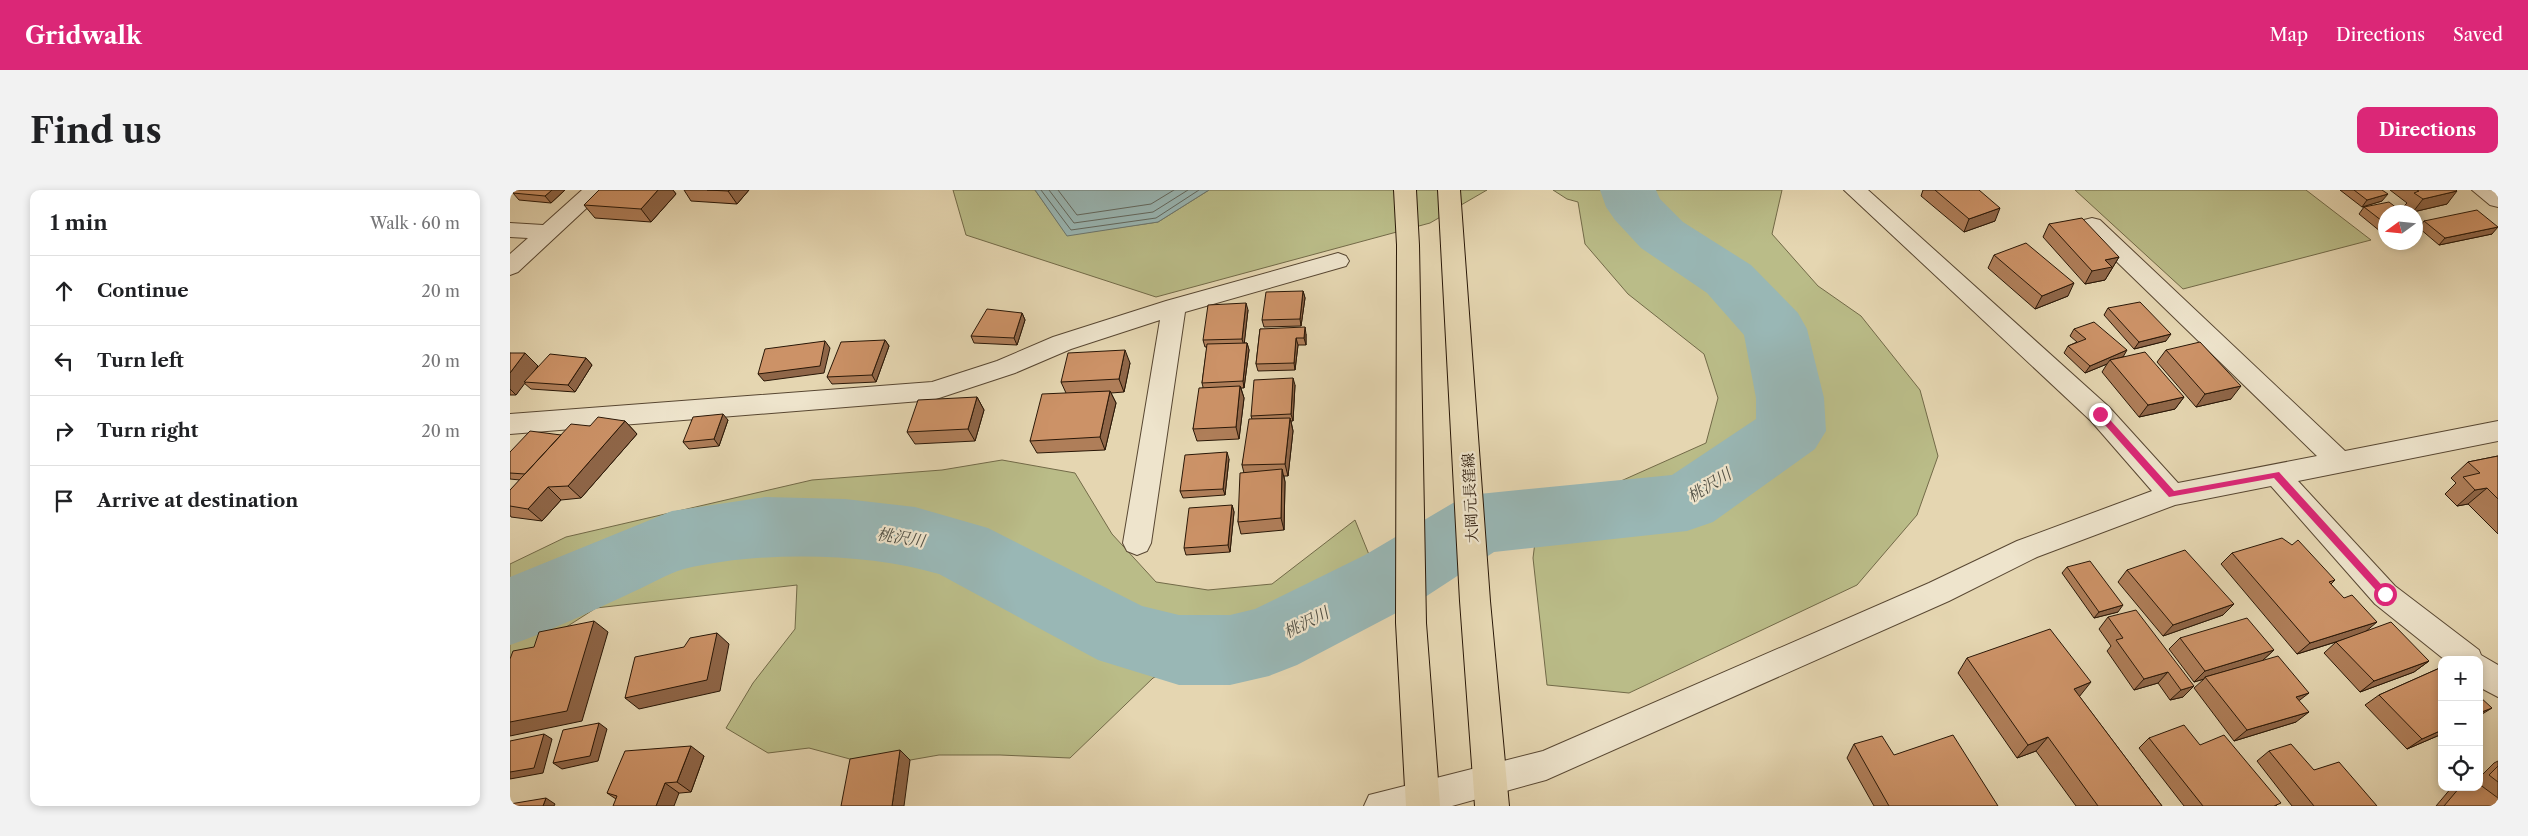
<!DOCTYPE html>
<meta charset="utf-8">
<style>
:root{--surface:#fff;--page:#f2f2f2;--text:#202124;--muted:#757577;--line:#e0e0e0;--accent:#db2777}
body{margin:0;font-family:"Libre Caslon Text","Noto Serif JP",serif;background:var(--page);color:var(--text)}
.controls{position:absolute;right:15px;bottom:15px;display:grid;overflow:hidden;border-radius:10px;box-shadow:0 2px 8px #0003}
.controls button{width:45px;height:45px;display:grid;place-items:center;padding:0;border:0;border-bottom:1px solid var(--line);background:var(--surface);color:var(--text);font:25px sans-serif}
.compass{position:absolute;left:1868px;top:15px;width:45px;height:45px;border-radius:50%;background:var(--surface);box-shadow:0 2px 8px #0003;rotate:255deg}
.stop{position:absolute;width:15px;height:15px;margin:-11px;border:4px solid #db2777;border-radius:50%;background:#fff}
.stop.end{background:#db2777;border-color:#fff;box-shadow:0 1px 5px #0008}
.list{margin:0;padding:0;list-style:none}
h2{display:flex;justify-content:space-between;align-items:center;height:65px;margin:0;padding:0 20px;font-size:21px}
h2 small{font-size:16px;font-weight:400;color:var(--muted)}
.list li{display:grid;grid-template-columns:32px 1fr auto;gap:15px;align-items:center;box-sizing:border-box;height:70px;padding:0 20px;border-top:1px solid var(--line)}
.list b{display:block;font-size:19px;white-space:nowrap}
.list em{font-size:16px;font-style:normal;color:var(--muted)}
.icon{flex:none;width:28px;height:28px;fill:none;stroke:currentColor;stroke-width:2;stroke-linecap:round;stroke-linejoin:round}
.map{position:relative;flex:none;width:1988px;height:616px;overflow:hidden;border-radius:10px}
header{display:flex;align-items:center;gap:30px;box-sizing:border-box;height:70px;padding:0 25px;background:var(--accent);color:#fff}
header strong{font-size:24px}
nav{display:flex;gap:28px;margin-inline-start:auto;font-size:18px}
.intro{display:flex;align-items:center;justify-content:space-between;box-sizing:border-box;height:120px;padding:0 30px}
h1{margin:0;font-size:35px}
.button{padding:12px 22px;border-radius:10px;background:var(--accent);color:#fff;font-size:18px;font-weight:700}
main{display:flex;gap:30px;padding:0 30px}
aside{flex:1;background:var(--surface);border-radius:10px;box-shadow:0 2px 8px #0003}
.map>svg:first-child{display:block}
</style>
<header>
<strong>Gridwalk</strong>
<nav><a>Map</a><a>Directions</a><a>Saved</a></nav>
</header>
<div class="intro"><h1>Find us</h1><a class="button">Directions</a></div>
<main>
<aside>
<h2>1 min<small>Walk · 60 m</small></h2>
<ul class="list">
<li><svg class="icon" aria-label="ahead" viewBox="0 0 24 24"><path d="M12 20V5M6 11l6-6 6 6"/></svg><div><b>Continue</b></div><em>20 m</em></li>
<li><svg class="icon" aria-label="left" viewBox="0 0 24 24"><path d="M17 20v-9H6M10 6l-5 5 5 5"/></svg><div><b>Turn left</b></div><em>20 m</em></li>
<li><svg class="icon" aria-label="right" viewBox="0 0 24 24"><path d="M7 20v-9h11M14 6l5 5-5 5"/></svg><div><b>Turn right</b></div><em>20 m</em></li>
<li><svg class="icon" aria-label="arrive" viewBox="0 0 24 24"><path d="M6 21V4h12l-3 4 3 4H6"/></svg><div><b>Arrive at destination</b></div></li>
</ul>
</aside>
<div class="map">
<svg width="1988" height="616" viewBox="0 0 1988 616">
<rect width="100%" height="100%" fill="#e5d6b1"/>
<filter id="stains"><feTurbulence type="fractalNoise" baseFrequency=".004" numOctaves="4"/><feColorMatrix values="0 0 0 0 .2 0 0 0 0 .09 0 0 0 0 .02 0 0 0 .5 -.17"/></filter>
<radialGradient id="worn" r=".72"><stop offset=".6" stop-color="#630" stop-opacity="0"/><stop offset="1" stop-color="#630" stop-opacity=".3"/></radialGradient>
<path fill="#babc88" stroke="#726a48" d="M 443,0 L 525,0 L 557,45 L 648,32 L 699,0 L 977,0 L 920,33 L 646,107 L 456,45 Z
M 1043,0 L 1272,0 L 1262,44 L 1308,96 L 1351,126 L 1410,200 L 1428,266 L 1407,325 L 1347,395 L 1119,503 L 1037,495 L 1023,368 L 1028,328 L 1196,253 L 1208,208 L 1194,164 L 1118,104 L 1075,54 L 1068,12 L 1057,9 Z
M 1565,0 L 1796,0 L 1861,50 L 1673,99 Z
M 492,270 L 565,283 L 602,344 L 646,392 L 698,400 L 762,394 L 845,330 L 864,377 L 774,426 L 643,488 L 560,568 L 490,565 L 429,565 L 366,576 L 299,558 L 258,563 L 216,538 L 243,493 L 285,439 L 287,395 L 86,418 L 0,473 L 0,374 L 56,347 L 302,290 L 432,280 Z"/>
<path fill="#99b7b5" stroke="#6c776f" d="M 525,0 L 699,0 L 648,32 L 557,46 Z"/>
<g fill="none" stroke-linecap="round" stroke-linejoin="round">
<path stroke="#61675e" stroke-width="1" d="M 531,0 L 561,40 L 646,28 L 689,0
M 539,0 L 564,33 L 643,22 L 678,0
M 548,0 L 567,25 L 641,14 L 664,0"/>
<path fill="#99b7b5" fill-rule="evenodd" d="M 1090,0 L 1146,0 L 1150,9 L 1173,32 L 1241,75 L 1288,123 L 1297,139 L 1314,208 L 1316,241 L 1305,259 L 1203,332 L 1177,341 L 984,362 L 909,411 L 787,475 L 759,486 L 720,495 L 669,495 L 588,470 L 429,384 C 355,362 249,361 174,379 C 157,384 141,394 125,401 C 84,420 43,440 0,455 L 0,387 L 162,321 L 255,307 L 335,309 L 405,317 L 478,338 L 632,416 L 669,425 L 720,425 L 745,419 L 855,365 L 943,313 L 969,304 L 1162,285 L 1246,229 L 1246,208 L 1234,145 L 1197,103 L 1131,58 L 1105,30 L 1096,17 Z"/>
<defs>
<path id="minor" d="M 72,0 L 96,0 L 8,82 L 0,85 L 0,64 L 18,48 L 0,47 L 0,33 L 33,35 Z
M 1334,0 L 1358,0 L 1599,217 L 1668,293 L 1807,266 L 1574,40 L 1571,35 L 1574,30 L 1582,28 L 1590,30 L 1835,261 L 1988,231 L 1988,251 L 1788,291 L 1885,396 L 1969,460 L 1971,465 L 1988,475 L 1988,507 L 1969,497 L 1969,470 L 1935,470 L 1865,414 L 1761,296 L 1665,315 L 1527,367 L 1439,411 L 1036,590 L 942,616 L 854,616 L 859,605 L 1033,561 L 1419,393 L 1507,351 L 1642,301 L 1581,231 Z
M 1962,0 L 1988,0 L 1988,17 L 1980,15 Z
M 828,63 L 836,66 L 839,71 L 836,76 L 675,122 L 641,353 L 637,361 L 627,365 L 617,361 L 613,353 L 650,130 L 561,159 L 505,183 L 423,210 L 0,244 L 0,224 L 422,192 L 487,171 L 543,147 L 656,111 Z"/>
<path id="major" d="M 884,0 L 906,0 L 909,55 L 916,433 L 930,616 L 896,616 L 886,433 L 887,55 Z
M 928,0 L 950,0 L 980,411 L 999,616 L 965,616 L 950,411 Z"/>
</defs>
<use href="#minor" stroke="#584732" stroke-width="2"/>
<use href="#major" stroke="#291707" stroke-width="2"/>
<use href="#minor" fill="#eee4cc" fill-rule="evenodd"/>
<use href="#major" fill="#e5d6b1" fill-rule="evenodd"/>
</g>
<path fill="#af7e59" stroke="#291707" d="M 55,0 L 41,13 L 9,10 L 3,3 Z
M 89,0 L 163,0 L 166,4 L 141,32 L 85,28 L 74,15 Z
M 174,0 L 239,0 L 227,14 L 181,11 Z
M 1413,0 L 1469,0 L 1485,31 L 1454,42 L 1411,6 Z
M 1830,0 L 1872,0 L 1872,11 L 1852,17 Z
M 1880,0 L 1946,0 L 1937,14 L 1903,22 L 1894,16 L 1897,13 Z
M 1854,17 L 1876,22 L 1876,46 L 1849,24 Z
M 1914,31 L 1982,44 L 1929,55 L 1909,38 Z
M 1539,34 L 1609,67 L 1595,90 L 1575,94 L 1533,47 Z
M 1484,65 L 1558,106 L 1525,119 L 1478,78 Z
M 793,101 L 795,108 L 791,136 L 754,137 L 752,130 Z
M 1598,118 L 1656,151 L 1624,159 L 1594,125 Z
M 738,120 L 734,153 L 737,153 L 739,160 L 734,198 L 731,198 L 734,208 L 729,249 L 687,251 L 683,239 L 693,197 L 692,193 L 697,157 L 695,157 L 693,150 Z
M 512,123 L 515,130 L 507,155 L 464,153 L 461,146 Z
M 750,139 L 796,144 L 796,155 L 788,155 L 785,180 L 748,181 L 746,174 Z
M 1564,139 L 1614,167 L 1674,207 L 1665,219 L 1629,227 L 1592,182 L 1597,174 L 1575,183 L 1554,163 L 1558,156 L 1567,152 L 1560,146 Z
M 375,150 L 379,156 L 366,192 L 322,194 L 317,187 Z
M 1656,160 L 1721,209 L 1686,217 L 1647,172 Z
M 0,163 L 28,176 L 21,185 L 76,168 L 82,175 L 65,202 L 21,199 L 14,193 L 6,205 L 0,205 Z
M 620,173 L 614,202 L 601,203 L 606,213 L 595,260 L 527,263 L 520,251 L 556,203 L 551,192 Z
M 785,195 L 783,231 L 781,231 L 783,241 L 778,286 L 774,286 L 775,292 L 774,340 L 731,344 L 728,332 L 734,283 L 732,275 L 742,229 L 741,226 Z
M 467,207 L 474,220 L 465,251 L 405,254 L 397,242 Z
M 218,230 L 209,256 L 179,259 L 173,252 Z
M 115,231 L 127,244 L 71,308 L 51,310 L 32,331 L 1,327 L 0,325 L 0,300 L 10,290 L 0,289 L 0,262 L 51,245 L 80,236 Z
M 1988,266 L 1988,344 L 1958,314 L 1947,316 L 1935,304 L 1946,293 L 1941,288 L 1958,272 Z
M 719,269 L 715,305 L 673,308 L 670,301 Z
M 722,315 L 724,322 L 720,362 L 676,365 L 674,358 Z
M 1722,363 L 1825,390 L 1821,394 L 1857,441 L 1919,471 L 1904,482 L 1850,502 L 1814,463 L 1826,452 L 1787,464 L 1711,374 Z
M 1557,377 L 1608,422 L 1584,428 L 1552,383 Z
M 1617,380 L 1724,414 L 1713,425 L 1653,446 L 1608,392 Z
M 1598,427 L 1684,496 L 1673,507 L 1660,510 L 1648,493 L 1624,500 L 1597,461 L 1601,456 L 1589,439 Z
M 1670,448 L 1764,460 L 1753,470 L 1789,510 L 1786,532 L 1724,551 L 1684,498 L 1694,489 L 1684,492 L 1659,459 Z
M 1457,468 L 1569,506 L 1652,616 L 1566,616 L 1526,561 L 1507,568 L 1448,483 Z
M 1932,477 L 1932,544 L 1897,559 L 1855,515 L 1869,505 Z
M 1639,548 L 1690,555 L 1767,616 L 1674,616 L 1629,558 Z
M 1344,554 L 1488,616 L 1364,616 L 1337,568 Z
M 1759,561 L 1804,580 L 1867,616 L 1782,616 L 1747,571 Z
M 194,566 L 181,602 L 106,609 L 97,603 Z
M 1988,571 L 1988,616 L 1926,616 L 1942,597 L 1969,597 L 1969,588 L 1984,573 Z"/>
<path fill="#8f6648" stroke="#291707" d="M 42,0 L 55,0 L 41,13 L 35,6 Z
M 148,0 L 163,0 L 166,4 L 141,32 L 131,19 Z
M 220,0 L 239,0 L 227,14 L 218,1 Z
M 1947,1 L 1937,14 L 1903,22 L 1913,9 Z
M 1878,4 L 1872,11 L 1852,17 L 1857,10 Z
M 1490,18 L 1485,31 L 1454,42 L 1459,29 Z
M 1988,37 L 1982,44 L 1929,55 L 1935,48 Z
M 1609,67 L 1595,90 L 1575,94 L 1582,81 L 1595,70 Z
M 1564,93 L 1558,106 L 1525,119 L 1532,106 Z
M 793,101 L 795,108 L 791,136 L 790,129 Z
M 736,113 L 738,120 L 734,156 L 732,149 Z
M 512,123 L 515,130 L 507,155 L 504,148 Z
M 795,137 L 796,144 L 796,155 L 794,148 Z
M 1661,144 L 1656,151 L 1624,159 L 1629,152 Z
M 786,148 L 788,155 L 785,180 L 784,173 Z
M 375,150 L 379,156 L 366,192 L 362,185 Z
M 315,151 L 320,158 L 314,183 L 254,191 L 248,184 Z
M 737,153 L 739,160 L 734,198 L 733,191 Z
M 615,160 L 620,173 L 614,202 L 609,189 Z
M 1617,160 L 1613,167 L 1600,170 L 1597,174 L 1575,183 L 1580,176 Z
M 15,163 L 28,176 L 6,205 L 0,199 L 0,183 Z
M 76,168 L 82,175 L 65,202 L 58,195 Z
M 783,188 L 785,195 L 783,231 L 781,224 Z
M 730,196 L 734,208 L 729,249 L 726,237 Z
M 1731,196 L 1721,209 L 1686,217 L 1695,204 Z
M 600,201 L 606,213 L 595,260 L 590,247 Z
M 467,207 L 474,220 L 465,251 L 458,239 Z
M 1674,207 L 1665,219 L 1629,227 L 1638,215 Z
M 213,224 L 218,230 L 209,256 L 204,249 Z
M 780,228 L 783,241 L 778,286 L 775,274 Z
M 115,231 L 127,244 L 71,308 L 58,296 Z
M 717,262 L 719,269 L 715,305 L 713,299 Z
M 772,279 L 775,292 L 774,340 L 771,328 Z
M 38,297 L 51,310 L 32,331 L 18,319 Z
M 1977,298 L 1958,314 L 1947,316 L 1965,300 Z
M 722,315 L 724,322 L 720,362 L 718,355 Z
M 1724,414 L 1713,425 L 1653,446 L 1663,435 Z
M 1613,415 L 1608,422 L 1584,428 L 1589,422 Z
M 84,431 L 98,442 L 72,531 L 0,546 L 0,532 Z
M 1867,432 L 1854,443 L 1787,464 L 1800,453 Z
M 207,443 L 219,454 L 210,501 L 129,519 L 115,508 Z
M 1764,460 L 1752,471 L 1695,487 L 1694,489 L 1684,492 L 1695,481 Z
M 1919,471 L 1904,482 L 1850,502 L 1864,491 Z
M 1658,482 L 1648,493 L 1624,500 L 1634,489 Z
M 1581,492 L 1569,507 L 1564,499 Z
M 1684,496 L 1673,507 L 1660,510 L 1671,500 Z
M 1799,503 L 1786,513 L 1786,507 Z
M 1982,518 L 1969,526 L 1969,523 Z
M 1799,522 L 1786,532 L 1724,551 L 1737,540 Z
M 89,533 L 97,539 L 88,571 L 52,579 L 43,573 Z
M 1932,540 L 1932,544 L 1897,559 L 1912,549 Z
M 34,544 L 42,549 L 33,583 L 0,589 L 0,582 Z
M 1538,547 L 1526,561 L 1507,568 L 1518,555 Z
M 181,556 L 194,566 L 181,602 L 167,592 Z
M 390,560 L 400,570 L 394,616 L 382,616 Z
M 155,593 L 169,603 L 164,616 L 146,616 Z
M 36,608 L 45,614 L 44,616 L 33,616 Z"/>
<path fill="#cc9267" stroke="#291707" d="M 6,0 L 42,0 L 35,6 L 3,3 Z
M 89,0 L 148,0 L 131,19 L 74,15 Z
M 197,0 L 220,0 L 218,1 Z
M 1425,0 L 1469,0 L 1490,18 L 1459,29 Z
M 1844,0 L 1872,0 L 1878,4 L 1857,10 Z
M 1907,0 L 1946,0 L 1947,1 L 1913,9 L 1904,3 L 1909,1 Z
M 1879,12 L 1892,22 L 1876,22 L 1876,34 L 1854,17 Z
M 1967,20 L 1988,37 L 1935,48 L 1914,31 Z
M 1572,28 L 1609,67 L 1595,70 L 1602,77 L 1582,81 L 1539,34 Z
M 1906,33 L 1910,36 L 1906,37 Z
M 1516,53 L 1564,93 L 1532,106 L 1484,65 Z
M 793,101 L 790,129 L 752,130 L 756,102 Z
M 1630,112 L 1661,144 L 1629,152 L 1598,118 Z
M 736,113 L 732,149 L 693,150 L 698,115 Z
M 477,119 L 512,123 L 504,148 L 461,146 Z
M 1584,132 L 1617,160 L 1580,176 L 1558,156 L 1576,149 L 1564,139 Z
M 795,137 L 794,148 L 786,148 L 784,173 L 746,174 L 750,139 Z
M 375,150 L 362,185 L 317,187 L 331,152 Z
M 315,151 L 310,176 L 248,184 L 255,159 Z
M 1690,152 L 1731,196 L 1695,204 L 1656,160 Z
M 737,153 L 733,191 L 692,193 L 697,154 Z
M 615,160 L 609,189 L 551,192 L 558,163 Z
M 1635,162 L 1674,207 L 1638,215 L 1600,170 Z
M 0,163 L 15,163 L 0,183 Z
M 40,164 L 76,168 L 58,195 L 14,192 Z
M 783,188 L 781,224 L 741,226 L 744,190 Z
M 730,196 L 726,237 L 683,239 L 689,198 Z
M 600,201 L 590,247 L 520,251 L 532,204 Z
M 467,207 L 458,239 L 397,242 L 408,210 Z
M 213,224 L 204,249 L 173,252 L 183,227 Z
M 88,227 L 115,231 L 58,296 L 38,297 L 18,319 L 0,316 L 0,300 L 61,234 L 80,236 Z
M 780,228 L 775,274 L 732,275 L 739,229 Z
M 20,241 L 51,245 L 15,284 L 0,283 L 0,262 Z
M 717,262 L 713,299 L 670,301 L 675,265 Z
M 1988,266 L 1988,309 L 1977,298 L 1965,300 L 1953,287 L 1970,283 L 1958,272 Z
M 772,279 L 771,328 L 728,332 L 730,283 Z
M 722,315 L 718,355 L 674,358 L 679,318 Z
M 1772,348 L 1782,355 L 1788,350 L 1825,390 L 1819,392 L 1834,408 L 1842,405 L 1867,432 L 1800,453 L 1722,363 Z
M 1675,360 L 1724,414 L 1663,435 L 1617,380 Z
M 1580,371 L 1613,415 L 1589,422 L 1557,377 Z
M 1626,420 L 1684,496 L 1671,500 L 1658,482 L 1634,489 L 1606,450 L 1613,448 L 1598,427 Z
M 1737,428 L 1764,460 L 1695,481 L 1670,448 Z
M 84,431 L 57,521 L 0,532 L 0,469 L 3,461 L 24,457 L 29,442 Z
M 1881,432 L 1919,471 L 1864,491 L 1826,452 Z
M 1540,439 L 1581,492 L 1564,499 L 1652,616 L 1588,616 L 1538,547 L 1518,555 L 1457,468 Z
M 207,443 L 197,490 L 115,508 L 125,467 L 174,457 L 180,448 Z
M 1768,466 L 1799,503 L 1786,507 L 1799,522 L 1737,540 L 1695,487 Z
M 1932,477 L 1932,540 L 1912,549 L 1869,505 Z
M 1969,506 L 1982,518 L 1969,523 Z
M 89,533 L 80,566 L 43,573 L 53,540 Z
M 1674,535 L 1690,555 L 1714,545 L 1771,613 L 1764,616 L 1693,616 L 1639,548 Z
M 34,544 L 24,578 L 0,582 L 0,551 Z
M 1443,545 L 1488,616 L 1379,616 L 1344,554 L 1372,546 L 1384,565 Z
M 1781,554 L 1804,580 L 1829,572 L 1867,616 L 1804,616 L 1759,561 Z
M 181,556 L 167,592 L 155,593 L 146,616 L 103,616 L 107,606 L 97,603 L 115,561 Z
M 390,560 L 382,616 L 331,616 L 340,569 Z
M 1988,576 L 1988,592 L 1979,585 Z
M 1969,594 L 1988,608 L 1988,616 L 1934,616 L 1950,597 L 1969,597 Z
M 36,608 L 33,616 L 0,616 L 0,614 Z"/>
<path fill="#db2777" d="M 1587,222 L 1593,222 L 1664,301 L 1769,282 L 1878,402 L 1878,407 L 1872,407 L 1764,288 L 1659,307 L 1587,226 Z"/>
<g text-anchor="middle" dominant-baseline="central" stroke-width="4.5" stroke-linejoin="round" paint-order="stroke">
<g font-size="15" fill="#291707" stroke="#eee4cc">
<text transform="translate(960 308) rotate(-93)">大岡元長窪線</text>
</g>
<g font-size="16" font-style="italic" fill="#504f44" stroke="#eee4cc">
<text transform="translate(1199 295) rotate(-32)">桃沢川</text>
<text transform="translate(391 347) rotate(9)">桃沢川</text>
<text transform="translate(796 432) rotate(-27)">桃沢川</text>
</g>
</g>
<rect width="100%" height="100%" filter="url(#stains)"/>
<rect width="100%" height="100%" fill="url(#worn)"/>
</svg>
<div class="controls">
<button>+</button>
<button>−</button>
<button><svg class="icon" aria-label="locate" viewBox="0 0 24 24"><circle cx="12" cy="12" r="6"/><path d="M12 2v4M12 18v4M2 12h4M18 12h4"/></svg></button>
</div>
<svg class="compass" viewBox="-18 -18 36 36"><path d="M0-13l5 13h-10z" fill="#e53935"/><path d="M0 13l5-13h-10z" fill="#757577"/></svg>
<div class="stop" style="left:1875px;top:404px"></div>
<div class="stop end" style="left:1590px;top:224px"></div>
</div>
</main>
